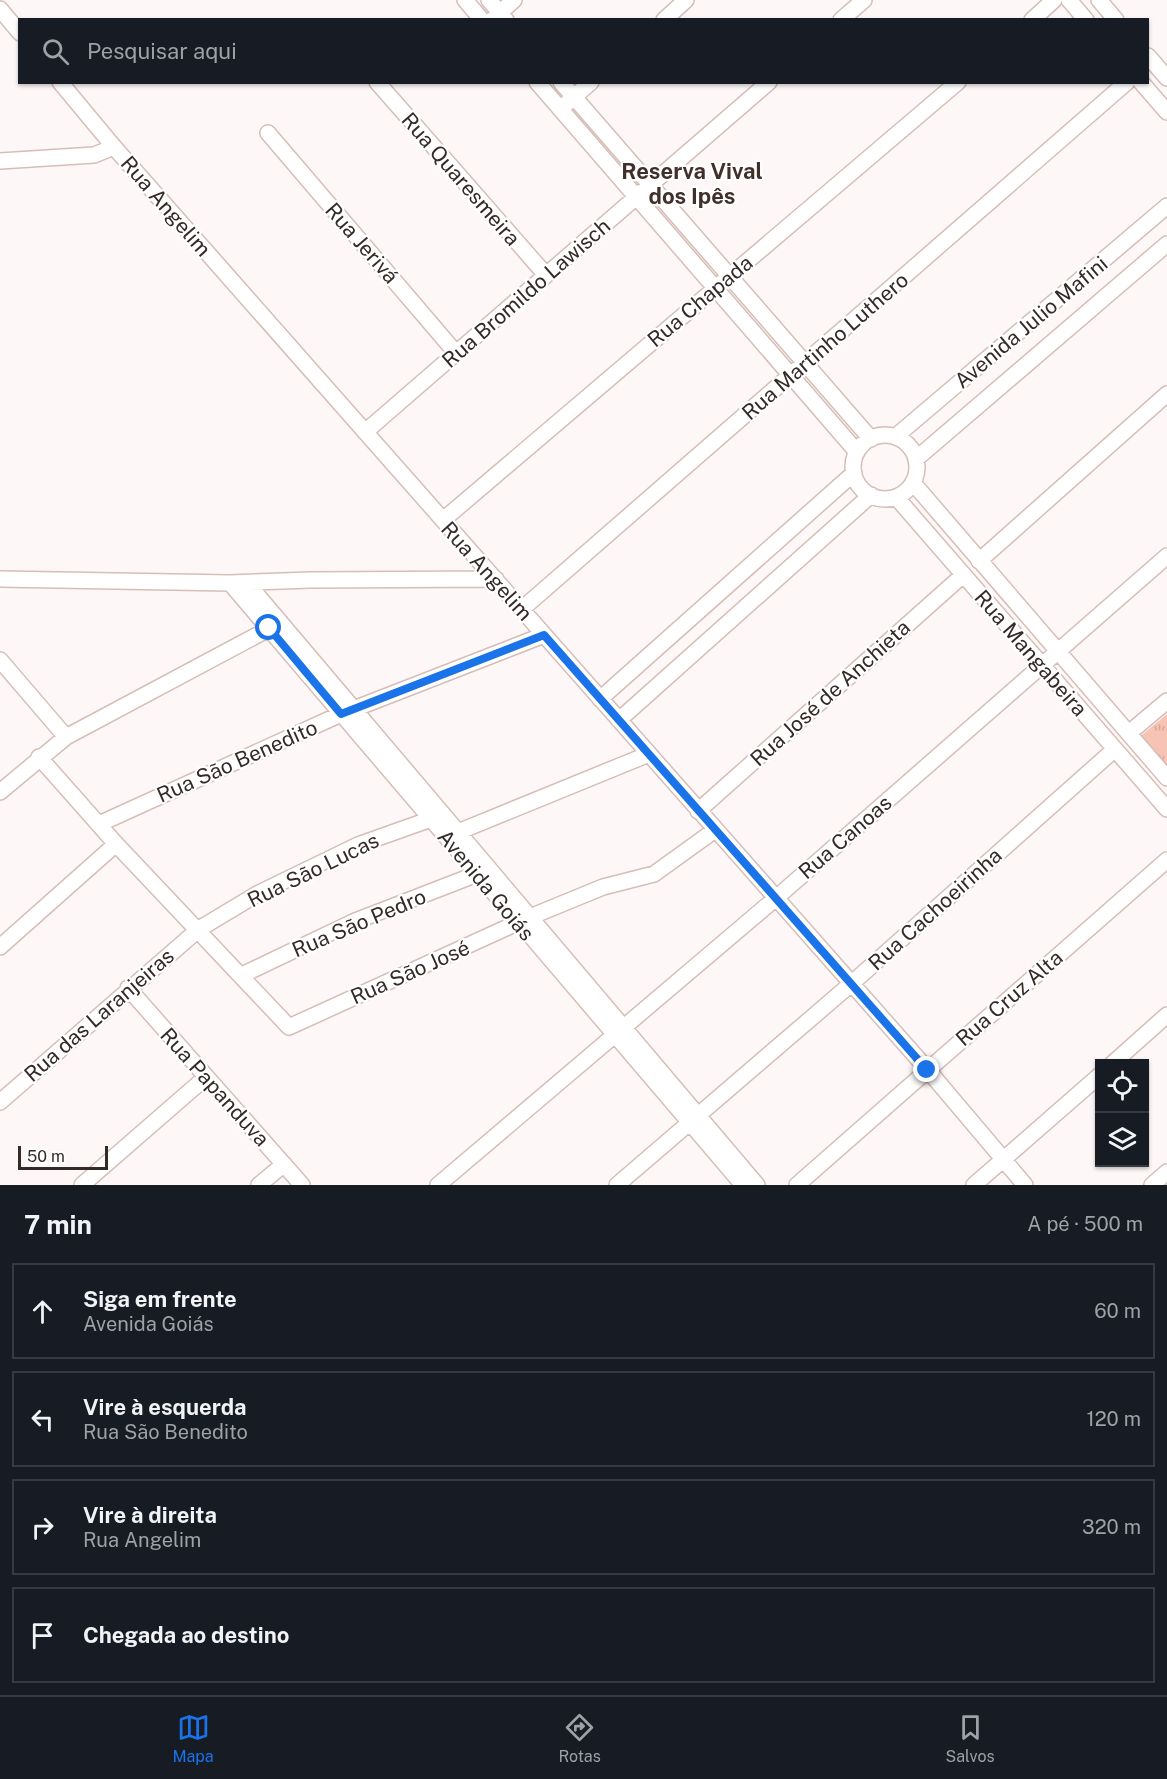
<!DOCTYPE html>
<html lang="pt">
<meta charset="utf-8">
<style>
:root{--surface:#171b24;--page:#20242c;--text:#f1f3f6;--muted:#9ea1a6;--line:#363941;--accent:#1a73e8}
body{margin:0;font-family:"Public Sans",sans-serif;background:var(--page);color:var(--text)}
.controls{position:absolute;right:18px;bottom:18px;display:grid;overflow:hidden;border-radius:0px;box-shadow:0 2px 4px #0004}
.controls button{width:54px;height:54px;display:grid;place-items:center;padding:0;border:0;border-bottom:2px solid var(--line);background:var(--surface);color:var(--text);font:30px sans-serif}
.scale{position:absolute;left:18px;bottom:15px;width:90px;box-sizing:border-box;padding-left:6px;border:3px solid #342a28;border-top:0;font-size:16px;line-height:21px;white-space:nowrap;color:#342a28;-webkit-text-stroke:4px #fff;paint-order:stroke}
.stop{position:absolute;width:18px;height:18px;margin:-14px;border:4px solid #1a73e8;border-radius:50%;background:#fff}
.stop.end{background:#1a73e8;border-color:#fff;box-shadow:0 2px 6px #0008}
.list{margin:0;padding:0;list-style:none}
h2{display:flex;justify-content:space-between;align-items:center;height:78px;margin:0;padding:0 24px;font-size:26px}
h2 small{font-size:20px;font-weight:400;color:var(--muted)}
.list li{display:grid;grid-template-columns:39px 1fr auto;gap:18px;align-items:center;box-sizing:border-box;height:96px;margin:0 12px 12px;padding:0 12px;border:2px solid var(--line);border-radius:0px}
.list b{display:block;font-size:22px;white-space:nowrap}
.list p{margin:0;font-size:20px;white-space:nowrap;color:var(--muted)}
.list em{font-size:20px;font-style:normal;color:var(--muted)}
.icon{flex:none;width:33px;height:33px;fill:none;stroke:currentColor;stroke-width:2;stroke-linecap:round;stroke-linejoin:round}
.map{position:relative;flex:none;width:1167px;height:1185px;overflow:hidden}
.search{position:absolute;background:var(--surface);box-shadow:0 2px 4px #0004;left:18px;right:18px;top:18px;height:66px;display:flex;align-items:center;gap:15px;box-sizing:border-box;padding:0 21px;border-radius:0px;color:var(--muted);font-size:22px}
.sheet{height:510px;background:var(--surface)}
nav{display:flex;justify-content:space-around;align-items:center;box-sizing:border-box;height:84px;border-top:2px solid var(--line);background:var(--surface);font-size:16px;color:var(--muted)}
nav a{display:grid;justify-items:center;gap:3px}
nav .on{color:var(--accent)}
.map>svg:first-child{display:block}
</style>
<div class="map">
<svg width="1167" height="1185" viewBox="0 0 1167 1185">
<defs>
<pattern id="grass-tufts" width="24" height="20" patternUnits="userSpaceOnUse" patternTransform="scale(1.5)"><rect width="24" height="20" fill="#f7c3b4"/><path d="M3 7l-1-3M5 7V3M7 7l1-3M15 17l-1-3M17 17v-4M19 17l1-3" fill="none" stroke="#d4a89b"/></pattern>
</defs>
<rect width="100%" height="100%" fill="#fdf8f7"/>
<path fill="url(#grass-tufts)" d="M 1167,714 L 1167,773 L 1137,739 Z"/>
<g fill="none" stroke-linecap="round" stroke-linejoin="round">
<defs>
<path id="minor" d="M 465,0 L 482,20
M 489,0 L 506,20
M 1069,0 L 1086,20
M 1099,0 L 1116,20
M 0,9 L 20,33
M 492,20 L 514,0
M 664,20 L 686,0
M 841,20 L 864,0
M 1032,20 L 1054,0
M 1148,56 L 1167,78
M 60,82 L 114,147 L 927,1069 L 1025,1185
M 377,82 L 546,275
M 537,82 L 857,452
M 561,82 L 871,439
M 1141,82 L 1167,112
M 566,104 L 591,82
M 268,133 L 456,353
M 0,161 L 94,155 L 114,147
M 365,432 L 769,82
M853 467a32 32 0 1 1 64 0a32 32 0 1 1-64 0Z
M 895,437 L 1167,206
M 916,459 L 1167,244
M 914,484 L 1167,778
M 896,497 L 1167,809
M 443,520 L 958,82
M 979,561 L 1167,394
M 0,579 L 230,583 L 310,580 L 496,579
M 230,583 L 743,1185
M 247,583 L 757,1185
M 522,609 L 1127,82
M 0,660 L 66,737
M 600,699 L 854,473
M 619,720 L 871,495
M 1129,733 L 1167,701
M 39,757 L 116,844 L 289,1027 L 530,917 L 603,887 L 654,874 L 715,830
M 0,792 L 66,737 L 276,625
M 698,811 L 962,576
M 99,824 L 341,714 L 544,635
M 458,832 L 649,754
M 0,947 L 116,844
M 242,975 L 353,922 L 477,874
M 128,988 L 302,1185
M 1112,1064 L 1167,1015
M 0,1102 L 199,929 L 259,893 L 358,845 L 431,819
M 82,1185 L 205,1078
M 259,1185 L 284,1164
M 438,1185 L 776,898 L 1167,556
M 617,1185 L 851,984 L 1115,749
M 797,1185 L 1167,860
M 974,1185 L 1100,1075
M 1152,1185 L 1167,1172"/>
</defs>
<use href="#minor" stroke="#d6beb7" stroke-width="18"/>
<use href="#minor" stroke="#fff" stroke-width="15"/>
</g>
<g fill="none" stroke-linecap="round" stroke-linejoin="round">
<path stroke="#1a73e8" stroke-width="8" d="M 269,628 L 341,714 L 544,635 L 927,1070"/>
</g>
<g text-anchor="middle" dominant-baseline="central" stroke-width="4.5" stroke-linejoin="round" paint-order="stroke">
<g font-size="21" fill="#342a28" stroke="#fff">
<text transform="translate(461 179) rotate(49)">Rua Quaresmeira</text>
<text transform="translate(166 206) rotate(49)">Rua Angelim</text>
<text transform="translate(362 243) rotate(49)">Rua Jerivá</text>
<text transform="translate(526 293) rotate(-41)">Rua Bromildo Lawisch</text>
<text transform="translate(700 301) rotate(-40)">Rua Chapada</text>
<text transform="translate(1031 322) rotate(-40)">Avenida Julio Mafini</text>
<text transform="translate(825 346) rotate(-41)">Rua Martinho Luthero</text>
<text transform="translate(487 571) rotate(48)">Rua Angelim</text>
<text transform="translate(1031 653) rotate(49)">Rua Mangabeira</text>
<text transform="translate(830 693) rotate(-42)">Rua José de Anchieta</text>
<text transform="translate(237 761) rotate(-24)">Rua São Benedito</text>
<text transform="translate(845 837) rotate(-41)">Rua Canoas</text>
<text transform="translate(313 870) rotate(-26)">Rua São Lucas</text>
<text transform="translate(486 885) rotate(50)">Avenida Goiás</text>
<text transform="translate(935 909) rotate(-42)">Rua Cachoeirinha</text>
<text transform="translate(359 923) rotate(-23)">Rua São Pedro</text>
<text transform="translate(410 972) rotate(-24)">Rua São José</text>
<text transform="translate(1009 998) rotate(-41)">Rua Cruz Alta</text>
<text transform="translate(99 1015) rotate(-41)">Rua das Laranjeiras</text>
<text transform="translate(215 1087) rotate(48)">Rua Papanduva</text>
</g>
<g font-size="22" font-weight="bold" fill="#412f29" stroke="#fff">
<text x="692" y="171">Reserva Vival<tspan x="692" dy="25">dos Ipês</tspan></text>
</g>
</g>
</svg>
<div class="controls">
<button><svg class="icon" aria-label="locate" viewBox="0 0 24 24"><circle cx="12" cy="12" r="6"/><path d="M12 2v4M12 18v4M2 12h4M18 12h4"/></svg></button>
<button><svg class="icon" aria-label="layers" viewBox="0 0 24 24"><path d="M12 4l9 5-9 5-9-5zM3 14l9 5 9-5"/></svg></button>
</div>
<div class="scale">50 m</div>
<div class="stop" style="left:269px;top:628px"></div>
<div class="stop end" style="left:927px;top:1070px"></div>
<div class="search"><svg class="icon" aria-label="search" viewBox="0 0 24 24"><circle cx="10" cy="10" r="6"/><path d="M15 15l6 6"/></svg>Pesquisar aqui</div>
</div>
<section class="sheet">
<h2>7 min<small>A pé · 500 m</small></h2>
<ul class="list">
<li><svg class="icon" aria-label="ahead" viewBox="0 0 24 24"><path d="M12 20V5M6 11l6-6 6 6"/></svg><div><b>Siga em frente</b><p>Avenida Goiás</p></div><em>60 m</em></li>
<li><svg class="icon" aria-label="left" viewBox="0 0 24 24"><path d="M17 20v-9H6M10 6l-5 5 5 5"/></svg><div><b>Vire à esquerda</b><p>Rua São Benedito</p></div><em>120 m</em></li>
<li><svg class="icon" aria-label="right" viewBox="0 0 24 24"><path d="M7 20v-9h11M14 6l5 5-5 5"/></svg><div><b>Vire à direita</b><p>Rua Angelim</p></div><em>320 m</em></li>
<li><svg class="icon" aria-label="arrive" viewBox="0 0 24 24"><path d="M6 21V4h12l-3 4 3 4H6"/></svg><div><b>Chegada ao destino</b></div></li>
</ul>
</section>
<nav>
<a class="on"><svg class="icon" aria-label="map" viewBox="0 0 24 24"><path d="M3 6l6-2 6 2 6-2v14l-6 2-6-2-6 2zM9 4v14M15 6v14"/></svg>Mapa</a>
<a><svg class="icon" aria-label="directions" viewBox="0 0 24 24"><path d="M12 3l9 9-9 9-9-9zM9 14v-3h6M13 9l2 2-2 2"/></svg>Rotas</a>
<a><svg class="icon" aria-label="saved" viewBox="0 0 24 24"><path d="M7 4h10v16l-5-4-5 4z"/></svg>Salvos</a>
</nav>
